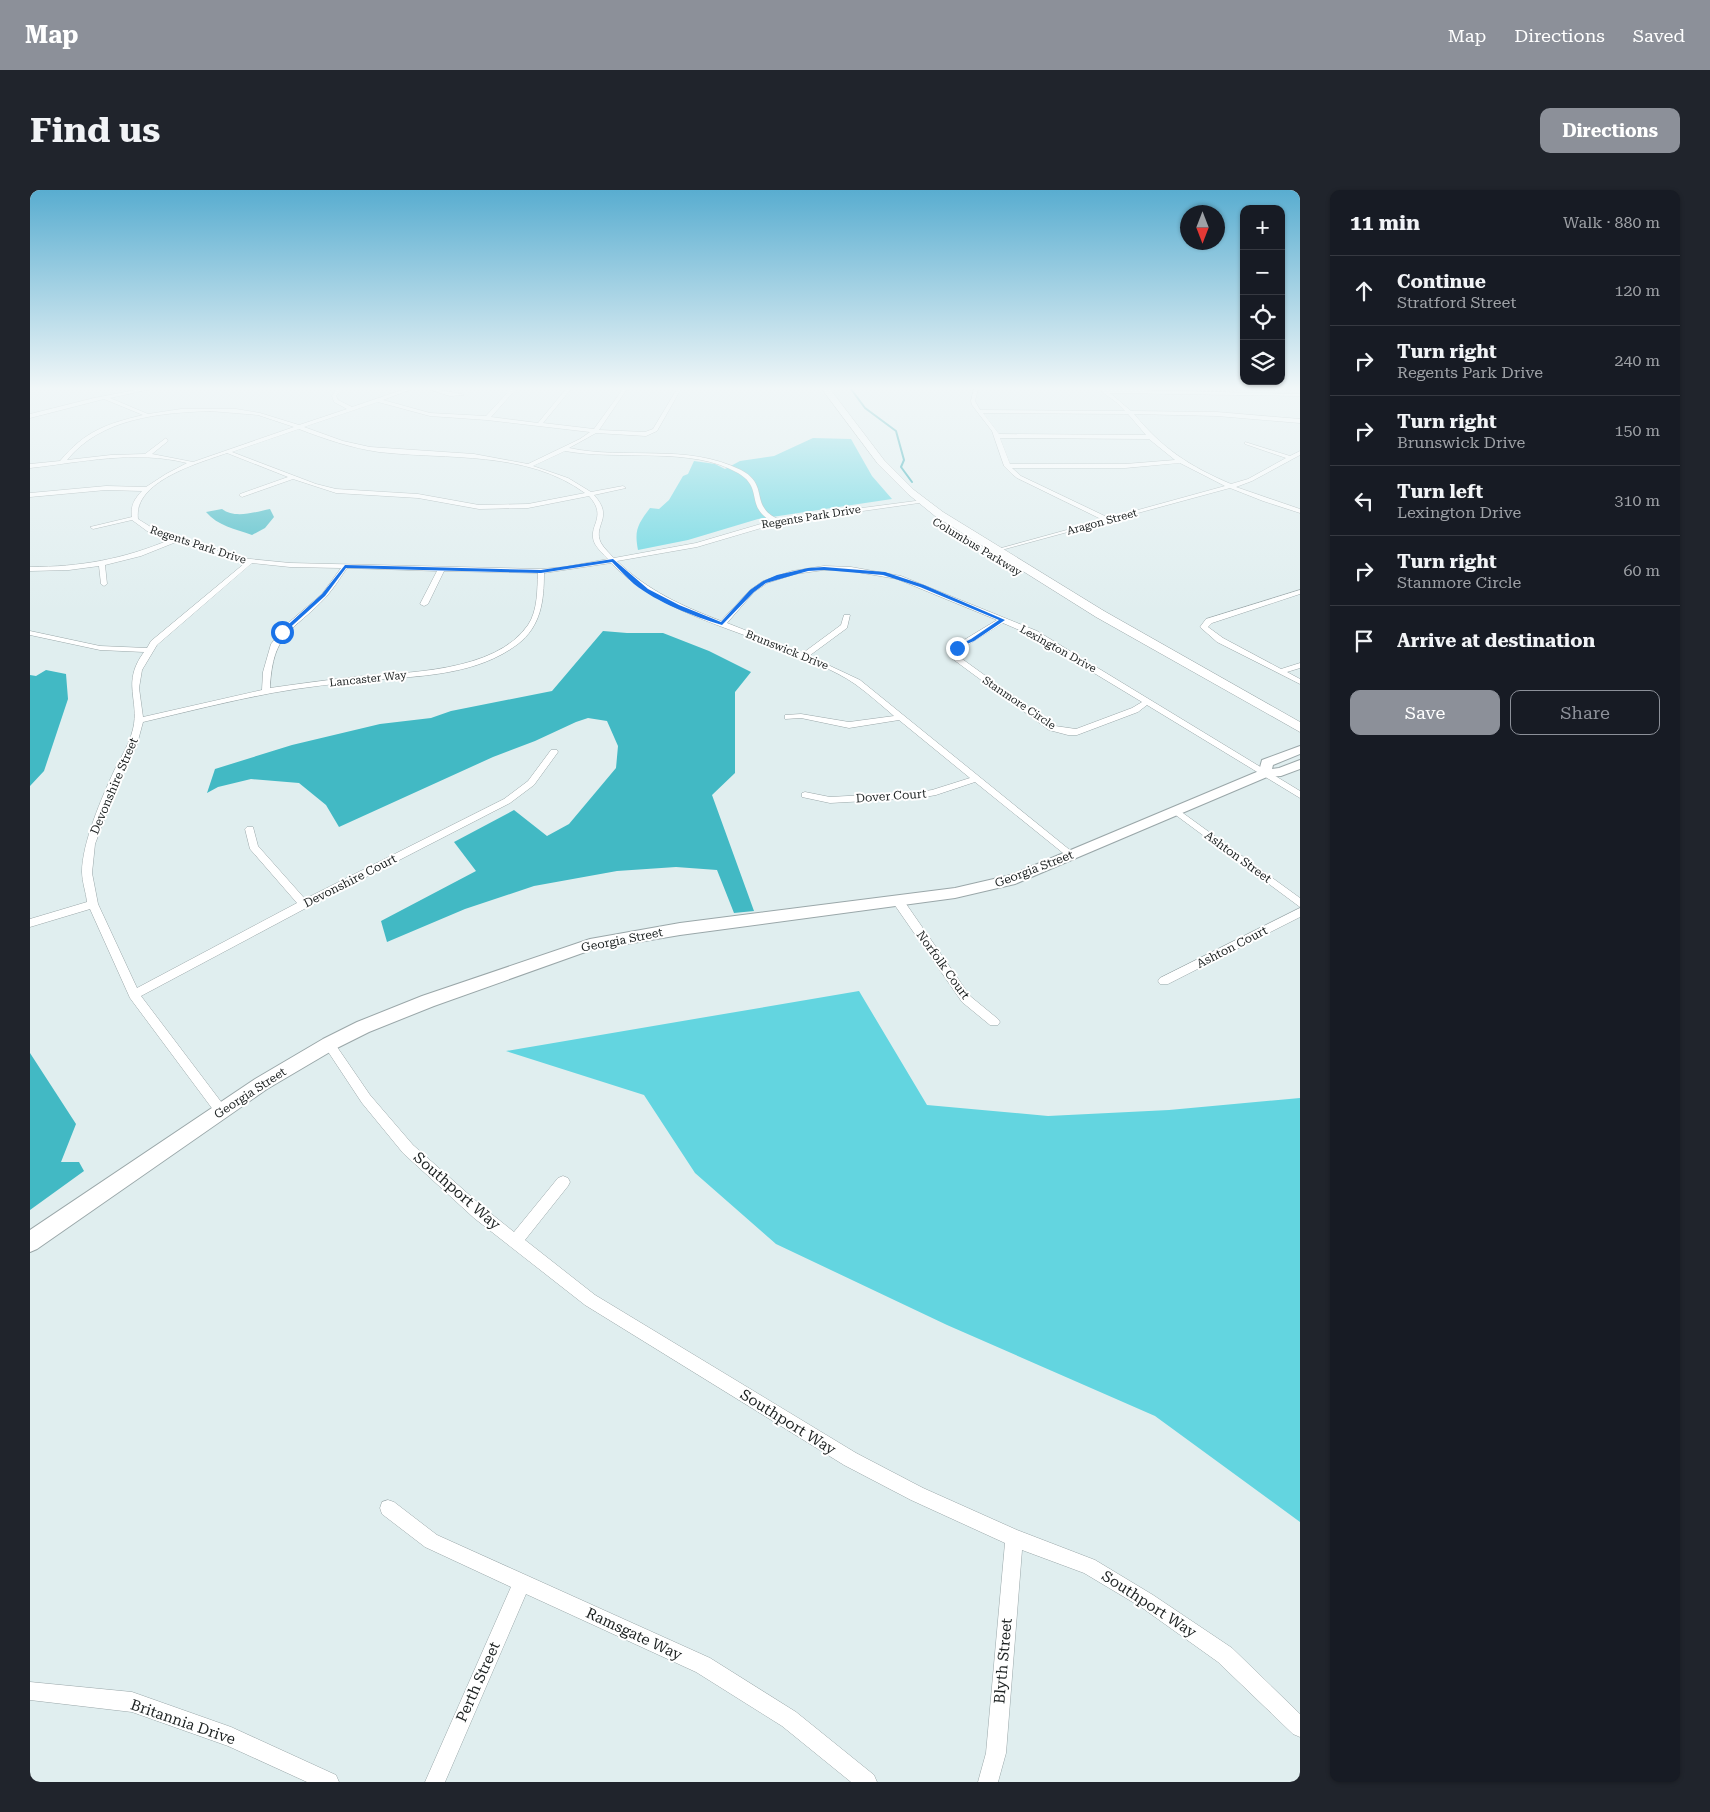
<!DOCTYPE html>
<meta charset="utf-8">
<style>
:root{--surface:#171b24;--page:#20242c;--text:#f1f3f6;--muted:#9ea1a6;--line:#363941;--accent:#8c9099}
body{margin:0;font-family:"Roboto Serif",serif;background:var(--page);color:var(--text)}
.controls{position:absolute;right:15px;top:15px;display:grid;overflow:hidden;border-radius:10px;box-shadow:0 1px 4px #0004}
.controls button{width:45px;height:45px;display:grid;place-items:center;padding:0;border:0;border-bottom:1px solid var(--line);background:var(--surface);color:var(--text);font:25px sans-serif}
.compass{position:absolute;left:1150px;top:15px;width:45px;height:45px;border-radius:50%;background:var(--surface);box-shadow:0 1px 4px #0004;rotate:180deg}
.stop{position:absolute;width:15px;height:15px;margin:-11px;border:4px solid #1a73e8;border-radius:50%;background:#fff}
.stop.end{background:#1a73e8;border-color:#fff;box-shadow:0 1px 5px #0008}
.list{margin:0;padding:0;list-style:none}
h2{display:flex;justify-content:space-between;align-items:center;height:65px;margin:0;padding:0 20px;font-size:21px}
h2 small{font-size:16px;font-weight:400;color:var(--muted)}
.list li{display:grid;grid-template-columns:32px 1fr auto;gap:15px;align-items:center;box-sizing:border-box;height:70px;padding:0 20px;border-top:1px solid var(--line)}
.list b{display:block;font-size:19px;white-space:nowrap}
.list p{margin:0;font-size:16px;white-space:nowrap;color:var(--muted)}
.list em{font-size:16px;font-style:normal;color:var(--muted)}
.actions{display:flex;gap:10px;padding:15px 20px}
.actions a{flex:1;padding:11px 0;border:1px solid var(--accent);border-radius:10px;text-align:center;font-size:18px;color:var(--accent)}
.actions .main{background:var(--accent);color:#fff}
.icon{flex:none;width:28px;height:28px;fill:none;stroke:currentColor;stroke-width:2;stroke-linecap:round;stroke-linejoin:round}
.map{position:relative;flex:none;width:1270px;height:1592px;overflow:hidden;border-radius:10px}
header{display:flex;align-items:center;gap:30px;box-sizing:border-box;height:70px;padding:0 25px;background:var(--accent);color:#fff}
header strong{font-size:24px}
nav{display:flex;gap:28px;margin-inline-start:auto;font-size:18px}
.intro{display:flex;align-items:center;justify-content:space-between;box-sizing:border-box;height:120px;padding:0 30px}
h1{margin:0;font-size:35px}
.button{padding:12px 22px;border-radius:10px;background:var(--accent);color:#fff;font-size:18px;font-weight:700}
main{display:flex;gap:30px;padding:0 30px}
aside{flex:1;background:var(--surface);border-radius:10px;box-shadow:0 1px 4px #0004}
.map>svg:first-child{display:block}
</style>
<header>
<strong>Map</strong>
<nav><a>Map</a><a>Directions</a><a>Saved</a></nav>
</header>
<div class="intro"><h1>Find us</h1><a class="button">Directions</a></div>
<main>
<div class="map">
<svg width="1270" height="1592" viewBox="0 0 1270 1592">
<rect width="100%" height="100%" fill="#e0eeef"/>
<path fill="#63d5e0" d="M 783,248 L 821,249 L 842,286 L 862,309 L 728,329 L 658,350 L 608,360 C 604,340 608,334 620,318 L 629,319 L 639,310 L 653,286 L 658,284 L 664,271 L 685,274 L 695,279 L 710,271 L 744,266 Z
M 829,801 L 897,915 L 1018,926 L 1139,920 L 1270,908 L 1270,1332 L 1125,1226 L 917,1135 L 746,1054 L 665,983 L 614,905 L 476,861 Z"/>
<path fill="#42b9c4" d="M 192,319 C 205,329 225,322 240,319 L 244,327 L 235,338 L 222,345 C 205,339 188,336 176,322 Z
M 573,441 L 597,443 L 633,443 L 679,461 L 721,482 L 705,502 L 705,583 L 682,605 L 724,721 L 704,723 L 687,680 L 646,677 L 587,681 L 504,696 L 435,719 L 357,752 L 351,731 L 446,681 L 424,652 L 484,620 L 517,646 L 539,634 L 586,578 L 588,556 L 577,531 L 558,528 L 546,532 L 505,551 L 463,567 L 309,637 L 296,615 L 269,593 L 221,589 L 188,597 L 177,603 L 185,579 L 262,555 L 350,534 L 401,528 L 421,521 L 522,501 Z
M 16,480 L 36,484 L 38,509 L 14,581 L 0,596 L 0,485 L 6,486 Z
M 0,863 L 46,934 L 31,972 L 49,972 L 54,981 L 0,1020 Z"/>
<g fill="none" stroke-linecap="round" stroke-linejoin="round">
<path stroke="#22a3ad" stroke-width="2" d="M 821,199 L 835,218 L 866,241 L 874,270 L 871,277 L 882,292"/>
<defs>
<path id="street" d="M 111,199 L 121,199 L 80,208 L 118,224 L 151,219 L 206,219 L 230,223 L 269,235 L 317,219 L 304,212 L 302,206 L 307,199 L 312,199 L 306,206 L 308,210 L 322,217 L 375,199 L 382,199 L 353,210 L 400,223 L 456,226 L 481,199 L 486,199 L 461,227 L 508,233 L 536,199 L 541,199 L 513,233 L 564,239 L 593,199 L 597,199 L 569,240 L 615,242 L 623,239 L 647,199 L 651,199 L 627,241 L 616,246 L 566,243 L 539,258 C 596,270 657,253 711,280 C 740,295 719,316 748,329 L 893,310 L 896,312 L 748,333 L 667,357 L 587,371 C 618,401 652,416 691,431 L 720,400 L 733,391 L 762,381 L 794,376 L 821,377 L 871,386 L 1007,441 L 1270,601 L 1270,608 L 1117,515 L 1108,522 L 1047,545 L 1038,545 L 1019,540 L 920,467 L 920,461 L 924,456 L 967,430 L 867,389 L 821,381 L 794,380 L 765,384 L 737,393 L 724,402 L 697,433 L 773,463 L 811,435 L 814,425 L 820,425 L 817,438 L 779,466 L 830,490 L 1046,665 L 1041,668 L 1038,667 L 945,592 L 906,605 L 889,608 L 800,613 L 772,607 L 772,603 L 775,602 L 800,607 L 889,602 L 902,600 L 940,588 L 869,530 L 819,538 L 771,528 L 755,529 L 755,525 L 771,524 L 819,532 L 864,526 C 851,515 839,504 825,494 C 805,480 779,471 756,461 C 696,436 628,421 581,373 L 514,383 C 514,411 511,436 488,454 C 447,485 392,486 343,490 C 309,493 275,497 242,503 C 199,511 156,522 113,532 L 106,558 L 93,580 L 65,654 L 62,683 L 68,714 L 107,798 L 267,713 L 220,659 L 215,639 L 217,637 L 223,637 L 228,656 L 275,709 L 474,609 L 498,591 L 521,560 L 527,560 L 528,562 L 504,595 L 480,613 L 278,717 L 111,806 L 195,917 L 197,921 L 195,925 L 191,926 L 187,925 L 100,808 L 60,719 L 0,737 L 0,729 L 57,712 C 56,702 52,692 52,682 C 52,653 72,607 84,581 C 92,564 98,558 103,539 C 110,510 91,493 114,462 L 70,460 L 0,445 L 0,441 L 70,456 L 117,458 L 121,451 L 215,373 L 146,352 L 111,366 L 75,375 L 77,394 L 74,396 L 71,394 L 69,376 L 39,380 L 0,381 L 0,377 C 50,377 94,369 139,350 L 117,341 L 102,330 L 63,339 L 60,337 L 102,327 C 100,316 105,308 112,301 L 76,300 L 0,307 L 0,303 L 76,296 L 116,297 L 136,284 L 157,273 C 105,260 52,272 0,278 L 0,274 L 30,271 C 55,241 76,234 113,225 L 74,209 L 0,228 L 0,224 L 64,208 ZM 348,212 L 400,226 L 457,230 L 560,242 L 550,249 L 498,274 L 444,264 L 340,257 L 313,251 L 274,237 ZM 180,221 L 228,225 L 264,237 L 163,272 L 122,264 L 138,251 L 136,248 L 115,264 L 81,265 L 37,270 C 71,228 129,223 180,221 ZM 269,239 C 295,249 321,258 349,262 C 418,270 496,260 555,303 L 498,314 L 449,315 L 388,304 L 306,299 L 286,294 L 202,262 ZM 535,261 C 589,271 662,256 708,283 C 734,298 715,316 741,331 L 666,353 L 584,368 C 580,364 574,358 571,353 C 562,335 585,328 564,305 L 596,298 L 593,296 L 561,302 L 538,288 L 503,276 ZM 197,263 L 258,287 L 210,304 L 209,305 L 212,307 L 263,289 L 306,303 L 388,308 L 449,319 L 498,318 L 559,306 C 579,328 556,336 565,354 C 568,359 574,365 578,369 L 535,377 L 511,379 L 260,373 L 210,368 L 132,344 L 108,329 C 103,291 169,273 197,263 ZM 222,373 L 260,377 L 311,378 L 292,404 L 257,434 L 241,454 L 233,482 L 232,500 L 113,527 L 109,498 L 112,480 L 127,455 ZM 317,378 L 407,381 L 390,414 L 394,416 L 398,414 L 414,381 L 508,383 C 507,400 508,420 498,435 C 465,483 375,482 324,487 C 296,490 268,494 240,498 C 243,441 262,443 296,407 C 304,398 310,388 317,378 ZM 973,433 L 1001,445 L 1112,512 L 1102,518 L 1046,539 L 1025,536 L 928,466 L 930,460 Z
M 398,199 C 404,199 430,203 434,205 L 420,206 Z
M 944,199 L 948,199 L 945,211 L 950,220 L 1095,221 L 1086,212 L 1068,199 L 1270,204 L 1270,206 L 1080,203 L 1101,221 L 1187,222 L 1270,229 L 1270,233 L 1187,226 L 1104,224 C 1133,259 1159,276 1201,294 L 1218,289 L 1256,268 L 1215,254 L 1215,252 L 1260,266 L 1270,261 L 1270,265 L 1222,291 L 1206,297 L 1270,319 L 1270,323 L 1233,311 L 1200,298 L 953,365 L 953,363 L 1073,330 L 987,288 L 982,284 L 974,276 L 962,241 L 942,215 L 941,211 ZM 953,223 L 1098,224 L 1116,245 L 969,244 ZM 970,248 L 1119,249 L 1145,270 L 1095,274 L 980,274 ZM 1150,273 L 1195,296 L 1079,328 L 991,286 L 982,278 L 1095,278 Z
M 1270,400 L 1270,404 L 1182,433 L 1178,437 L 1193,448 L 1251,479 L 1270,473 L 1270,478 L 1257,482 L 1270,489 L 1270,494 L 1187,452 L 1170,437 L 1176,429 Z
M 1146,618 L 1270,708 L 1270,717 L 1143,623 L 1143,619 Z
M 868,707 L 872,708 L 940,806 L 968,829 L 970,832 L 968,835 L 960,835 L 932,812 L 864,714 L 863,711 L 864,708 Z
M 1270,718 L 1270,727 L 1138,794 L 1130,794 L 1128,791 L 1130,788 Z
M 299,849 L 303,851 L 340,905 L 383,955 L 454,1018 L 484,1042 L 528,988 L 533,986 L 538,988 L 540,992 L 538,996 L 495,1050 L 565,1105 L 826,1263 L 893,1298 L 987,1340 L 1065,1370 L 1123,1405 L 1202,1458 L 1270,1524 L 1270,1547 L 1263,1544 L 1188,1472 L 1111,1417 L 1054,1383 L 992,1360 L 976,1563 L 968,1592 L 948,1592 L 956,1563 L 975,1353 L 881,1310 L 814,1275 L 555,1115 L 444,1028 L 373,963 L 332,913 L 295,857 L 293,854 L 295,851 Z
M 358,1310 L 364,1312 L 407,1345 L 680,1468 L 766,1522 L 844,1585 L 847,1592 L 821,1592 L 752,1536 L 666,1482 L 496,1404 L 415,1592 L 395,1592 L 481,1397 L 395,1357 L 352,1324 L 350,1318 L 352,1312 Z
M 0,1492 L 102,1502 L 201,1537 L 306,1585 L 309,1592 L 277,1592 L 198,1556 L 102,1522 L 0,1510 Z"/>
<path id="secondary" d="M 1270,556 L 1270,564 L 1243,575 L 1242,579 L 1249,578 L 1270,570 L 1270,579 L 1251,586 L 1237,587 L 985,694 L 925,708 L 650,745 L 561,760 L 404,816 L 339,842 L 305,859 L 237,899 L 7,1059 L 0,1062 L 0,1040 L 225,889 L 293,849 L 327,832 L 392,806 L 560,749 L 650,733 L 925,698 L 981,685 L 1229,581 L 1232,570 Z"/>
<path id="primary" d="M 792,199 L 800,199 L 854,270 L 884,300 L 913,322 L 1074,421 L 1270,532 L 1270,542 L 1066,427 L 905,326 L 878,304 L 848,274 Z"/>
</defs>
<use href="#street" stroke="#9aa7a9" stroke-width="1"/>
<use href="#secondary" stroke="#9aa7a9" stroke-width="2"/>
<use href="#primary" stroke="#9aa7a9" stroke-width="1"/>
<use href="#street" fill="#fff" fill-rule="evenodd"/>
<use href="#secondary" fill="#fff" fill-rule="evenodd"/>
<use href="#primary" fill="#fff" fill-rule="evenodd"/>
</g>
<linearGradient id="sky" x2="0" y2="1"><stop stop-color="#59add0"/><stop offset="0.47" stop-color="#f1f7f8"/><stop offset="1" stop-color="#f1f7f8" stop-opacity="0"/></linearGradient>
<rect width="1270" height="422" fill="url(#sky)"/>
<path fill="#1a73e8" d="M 583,369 L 618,399 L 649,415 L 691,432 L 720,400 L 733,391 L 747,385 L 778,378 L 794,377 L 855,382 L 894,395 L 975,430 L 944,451 L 925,459 L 925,457 L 941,449 L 969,430 L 890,397 L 853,385 L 794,380 L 778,381 L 736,393 L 724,402 L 692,435 C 663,426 628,413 604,394 C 596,387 589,379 582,372 L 511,383 L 316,378 L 295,406 L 254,443 L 250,442 L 292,404 L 315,375 L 511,380 Z"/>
<g text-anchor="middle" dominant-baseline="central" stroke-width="4" stroke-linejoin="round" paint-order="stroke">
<g font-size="11" fill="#1c2121" stroke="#fff">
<text transform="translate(781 327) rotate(-9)">Regents Park Drive</text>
<text transform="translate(1072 332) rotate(-15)">Aragon Street</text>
<text transform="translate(168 355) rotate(18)">Regents Park Drive</text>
<text transform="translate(947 357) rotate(31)">Columbus Parkway</text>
<text transform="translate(1028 459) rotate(29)">Lexington Drive</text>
<text transform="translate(757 460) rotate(22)">Brunswick Drive</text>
<text transform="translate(338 489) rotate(-6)">Lancaster Way</text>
<text transform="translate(989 513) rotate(34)">Stanmore Circle</text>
</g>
<g font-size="12" fill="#1c2121" stroke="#fff">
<text transform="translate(84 596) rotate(-67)">Devonshire Street</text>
<text transform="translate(861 606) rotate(-4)">Dover Court</text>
<text transform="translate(1208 667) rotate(36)">Ashton Street</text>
<text transform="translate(1004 679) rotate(-21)">Georgia Street</text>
<text transform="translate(320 691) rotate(-27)">Devonshire Court</text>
<text transform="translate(592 750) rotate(-11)">Georgia Street</text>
<text transform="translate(1202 757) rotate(-27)">Ashton Court</text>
<text transform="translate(913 775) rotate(54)">Norfolk Court</text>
<text transform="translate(220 903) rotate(-33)">Georgia Street</text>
</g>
<g font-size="15" fill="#1c2121" stroke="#fff">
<text transform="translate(427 1001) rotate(41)">Southport Way</text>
<text transform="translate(758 1232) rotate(32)">Southport Way</text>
<text transform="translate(1119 1414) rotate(33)">Southport Way</text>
<text transform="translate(604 1444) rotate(25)">Ramsgate Way</text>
<text transform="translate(973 1471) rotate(-85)">Blyth Street</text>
<text transform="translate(448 1492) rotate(-66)">Perth Street</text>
<text transform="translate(153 1532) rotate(19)">Britannia Drive</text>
</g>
</g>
</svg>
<div class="controls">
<button>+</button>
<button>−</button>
<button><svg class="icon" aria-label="locate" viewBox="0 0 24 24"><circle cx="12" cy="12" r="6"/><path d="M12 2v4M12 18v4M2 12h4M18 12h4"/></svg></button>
<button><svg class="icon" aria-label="layers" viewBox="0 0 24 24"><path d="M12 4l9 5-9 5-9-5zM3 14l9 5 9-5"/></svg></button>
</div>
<svg class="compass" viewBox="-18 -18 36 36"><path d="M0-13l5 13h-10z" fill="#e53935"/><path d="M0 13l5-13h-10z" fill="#9ea1a6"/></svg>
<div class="stop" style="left:252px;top:442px"></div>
<div class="stop end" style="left:927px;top:458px"></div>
</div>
<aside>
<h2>11 min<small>Walk · 880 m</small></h2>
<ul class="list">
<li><svg class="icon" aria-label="ahead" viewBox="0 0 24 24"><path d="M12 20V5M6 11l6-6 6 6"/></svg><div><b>Continue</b><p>Stratford Street</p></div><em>120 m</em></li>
<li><svg class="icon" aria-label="right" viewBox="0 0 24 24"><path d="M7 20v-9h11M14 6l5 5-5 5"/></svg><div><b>Turn right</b><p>Regents Park Drive</p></div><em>240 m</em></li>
<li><svg class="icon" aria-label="right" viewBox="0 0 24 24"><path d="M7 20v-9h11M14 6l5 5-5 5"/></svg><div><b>Turn right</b><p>Brunswick Drive</p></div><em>150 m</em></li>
<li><svg class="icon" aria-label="left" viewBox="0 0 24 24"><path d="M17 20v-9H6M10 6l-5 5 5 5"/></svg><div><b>Turn left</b><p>Lexington Drive</p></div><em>310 m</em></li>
<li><svg class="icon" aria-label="right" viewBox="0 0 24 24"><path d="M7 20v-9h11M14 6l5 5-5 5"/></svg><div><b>Turn right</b><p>Stanmore Circle</p></div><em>60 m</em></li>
<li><svg class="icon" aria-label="arrive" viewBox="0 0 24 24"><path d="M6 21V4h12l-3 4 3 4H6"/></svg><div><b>Arrive at destination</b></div></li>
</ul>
<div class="actions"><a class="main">Save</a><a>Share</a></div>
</aside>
</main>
